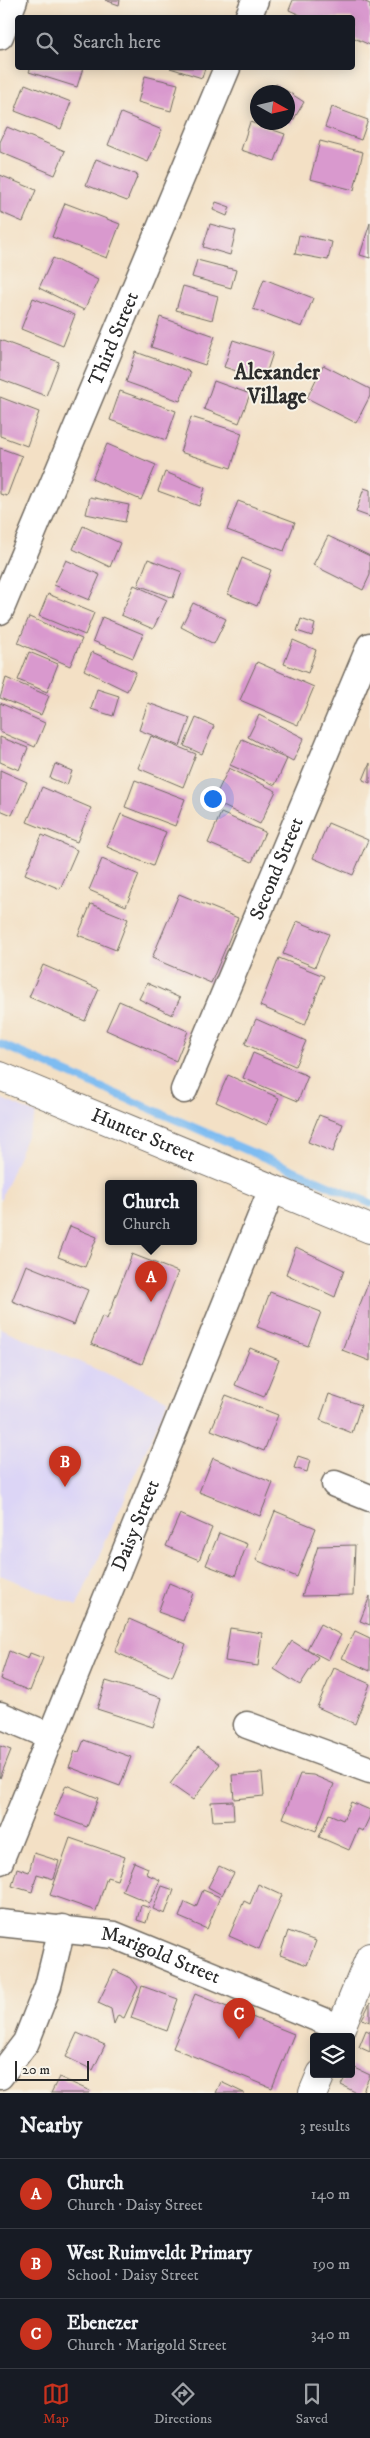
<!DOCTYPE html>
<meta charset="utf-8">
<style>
:root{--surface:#171b24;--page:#242831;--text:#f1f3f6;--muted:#9ea1a6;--line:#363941;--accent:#c8321e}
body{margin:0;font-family:"IM FELL DW Pica",serif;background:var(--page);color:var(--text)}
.controls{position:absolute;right:15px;bottom:15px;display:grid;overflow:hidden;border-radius:5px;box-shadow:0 2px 12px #0003}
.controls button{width:45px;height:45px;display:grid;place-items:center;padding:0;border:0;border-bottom:1px solid var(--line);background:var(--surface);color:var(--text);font:25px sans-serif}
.compass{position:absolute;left:250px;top:85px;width:45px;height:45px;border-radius:50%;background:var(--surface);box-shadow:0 2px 12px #0003;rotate:98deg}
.scale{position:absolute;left:15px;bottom:12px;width:74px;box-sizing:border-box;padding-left:5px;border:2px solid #2b2b2b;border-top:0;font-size:14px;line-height:18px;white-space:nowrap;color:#2b2b2b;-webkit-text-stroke:4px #f7f3e8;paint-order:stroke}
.you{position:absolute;left:212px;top:798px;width:18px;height:18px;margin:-12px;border:4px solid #fff;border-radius:50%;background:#1a73e8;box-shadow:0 0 0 8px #1a73e833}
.badge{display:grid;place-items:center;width:32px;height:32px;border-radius:50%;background:var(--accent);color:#fff;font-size:16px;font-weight:700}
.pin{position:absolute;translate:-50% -41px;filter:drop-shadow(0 1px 2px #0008)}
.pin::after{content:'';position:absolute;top:26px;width:18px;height:15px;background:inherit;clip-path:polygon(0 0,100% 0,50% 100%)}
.popup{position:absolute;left:105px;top:1180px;width:92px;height:65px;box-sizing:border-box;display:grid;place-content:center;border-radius:5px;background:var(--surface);filter:drop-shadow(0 1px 4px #0005);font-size:16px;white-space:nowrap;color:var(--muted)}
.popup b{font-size:19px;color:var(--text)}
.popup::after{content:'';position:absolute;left:50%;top:100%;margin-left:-10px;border:10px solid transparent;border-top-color:var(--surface)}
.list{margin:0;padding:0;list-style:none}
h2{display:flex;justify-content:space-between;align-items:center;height:65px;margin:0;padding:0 20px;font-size:21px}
h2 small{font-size:16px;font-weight:400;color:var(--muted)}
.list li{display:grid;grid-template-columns:32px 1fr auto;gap:15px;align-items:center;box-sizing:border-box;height:70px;padding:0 20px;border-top:1px solid var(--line)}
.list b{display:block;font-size:19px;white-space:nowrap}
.list p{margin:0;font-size:16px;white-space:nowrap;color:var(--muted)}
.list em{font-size:16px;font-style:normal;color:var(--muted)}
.icon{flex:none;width:28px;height:28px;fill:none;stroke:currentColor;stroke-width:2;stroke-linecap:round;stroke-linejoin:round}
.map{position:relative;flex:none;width:370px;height:2093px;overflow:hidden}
.search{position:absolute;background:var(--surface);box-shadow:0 2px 12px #0003;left:15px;right:15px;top:15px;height:55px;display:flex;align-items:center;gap:12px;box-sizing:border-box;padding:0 18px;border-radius:5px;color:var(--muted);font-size:19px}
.sheet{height:275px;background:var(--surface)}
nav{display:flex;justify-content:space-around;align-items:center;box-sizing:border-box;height:70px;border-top:1px solid var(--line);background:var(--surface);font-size:14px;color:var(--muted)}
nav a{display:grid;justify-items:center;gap:2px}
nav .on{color:var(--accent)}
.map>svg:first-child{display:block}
</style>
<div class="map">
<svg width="370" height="2093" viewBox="0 0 370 2093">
<rect width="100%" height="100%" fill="#f7f3e8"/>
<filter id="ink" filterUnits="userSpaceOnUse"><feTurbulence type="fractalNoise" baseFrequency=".02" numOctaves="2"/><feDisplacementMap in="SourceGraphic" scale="10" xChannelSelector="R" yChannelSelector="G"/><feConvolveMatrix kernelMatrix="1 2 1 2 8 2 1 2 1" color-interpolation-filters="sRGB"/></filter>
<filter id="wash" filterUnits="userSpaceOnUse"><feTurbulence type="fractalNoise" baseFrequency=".0096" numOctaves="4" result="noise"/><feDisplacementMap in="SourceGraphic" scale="20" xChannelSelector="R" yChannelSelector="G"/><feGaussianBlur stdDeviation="1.12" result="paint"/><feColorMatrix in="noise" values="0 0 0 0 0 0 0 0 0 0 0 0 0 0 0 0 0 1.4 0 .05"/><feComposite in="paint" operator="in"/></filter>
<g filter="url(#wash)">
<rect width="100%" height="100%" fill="#f3e0c5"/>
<path fill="#dcd5f6" d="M 0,1098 L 36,1114 L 0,1201 Z
M 0,1328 L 168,1400 L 77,1606 L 0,1575 Z"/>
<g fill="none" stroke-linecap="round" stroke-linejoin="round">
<path stroke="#7ebcf1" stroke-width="8" d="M 0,1044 L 370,1203"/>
</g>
<g id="blocks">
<path fill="#d999ce" d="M 105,0 L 120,0 L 119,5 Z
M 293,0 L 361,0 L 370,4 L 370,45 L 352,37 L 352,18 L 307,18 L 289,10 Z
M 31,68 L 83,68 L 77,87 L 29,72 Z
M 170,68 L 205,68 L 202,78 Z
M 145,76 L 178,84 L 171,111 L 138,102 Z
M 25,84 L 71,102 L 61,129 L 15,111 Z
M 276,84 L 304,102 L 291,124 L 288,122 L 288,92 L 271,92 Z
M 332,107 L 368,120 L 361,140 L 325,127 Z
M 121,113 L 162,130 L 148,162 L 108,145 Z
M 250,122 L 285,134 L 275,161 L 241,150 Z
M 7,127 L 65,151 L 55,175 L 0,152 L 0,142 Z
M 320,141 L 363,152 L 354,190 L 310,179 Z
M 96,159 L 138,175 L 127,201 L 86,185 Z
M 0,175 L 36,190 L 23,222 L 0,212 Z
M 216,202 L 230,207 L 227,216 L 213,210 Z
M 65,203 L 120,224 L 107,258 L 52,237 Z
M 370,223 L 370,258 L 360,255 Z
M 210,224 L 236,231 L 230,255 L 203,247 Z
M 299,235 L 332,242 L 328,260 L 295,254 Z
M 53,258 L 98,280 L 84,310 L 39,288 Z
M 197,260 L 236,270 L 231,288 L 192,277 Z
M 264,279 L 313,298 L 302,327 L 253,309 Z
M 183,286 L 218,296 L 212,320 L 176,310 Z
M 33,298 L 75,315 L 63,346 L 21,329 Z
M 160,317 L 215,336 L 205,365 L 151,347 Z
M 0,340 L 59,362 L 46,396 L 0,379 Z
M 233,340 L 273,353 L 264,380 L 224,367 Z
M 136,352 L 191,372 L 180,401 L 126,382 Z
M 323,365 L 370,389 L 370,396 L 356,423 L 307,398 Z
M 214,381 L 250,394 L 239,423 L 204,409 Z
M 120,391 L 176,411 L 166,440 L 110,420 Z
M 0,397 L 39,412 L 27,446 L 0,436 Z
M 191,417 L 242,433 L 231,468 L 180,452 Z
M 107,444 L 156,465 L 141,500 L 92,479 Z
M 0,448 L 22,456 L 7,496 L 0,494 Z
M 165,472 L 205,488 L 199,506 L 158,491 Z
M 364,488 L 370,490 L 370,517 L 356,512 Z
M 90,497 L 129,505 L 125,522 L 86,514 Z
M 238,501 L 295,522 L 284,551 L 227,530 Z
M 83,526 L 120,543 L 110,567 L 73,549 Z
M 328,536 L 370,556 L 370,575 L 363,590 L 313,565 Z
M 242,558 L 271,570 L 257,606 L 228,594 Z
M 148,559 L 182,572 L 173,598 L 138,585 Z
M 66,560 L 100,575 L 89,600 L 54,585 Z
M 134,585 L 167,600 L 153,629 L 121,615 Z
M 48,594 L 94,613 L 85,635 L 39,616 Z
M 193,603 L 226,619 L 214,644 L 181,627 Z
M 29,617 L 82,639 L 70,666 L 18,643 Z
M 102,617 L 143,634 L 133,658 L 93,641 Z
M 301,619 L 315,624 L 312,636 L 297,631 Z
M 293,640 L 316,650 L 308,673 L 284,664 Z
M 29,652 L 58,664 L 47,692 L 18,680 Z
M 92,652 L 136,672 L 127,691 L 84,670 Z
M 257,662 L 314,687 L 298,725 L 240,700 Z
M 6,678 L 49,696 L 41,715 L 0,698 Z
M 97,689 L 119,696 L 113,716 L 91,709 Z
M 0,703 L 45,723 L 35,747 L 0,732 Z
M 148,703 L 190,718 L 180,746 L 139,730 Z
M 259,715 L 304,738 L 293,761 L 248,737 Z
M 196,718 L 214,726 L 202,754 L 184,746 Z
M 151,736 L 196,754 L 183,787 L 138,768 Z
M 0,737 L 28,748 L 19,770 L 0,762 Z
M 242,739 L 287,759 L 275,785 L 230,765 Z
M 370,763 L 370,783 L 363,780 Z
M 55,764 L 72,771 L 67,785 L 50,778 Z
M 229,768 L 276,791 L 260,824 L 213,801 Z
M 0,770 L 27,782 L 12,815 L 0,810 Z
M 135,780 L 185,799 L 175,826 L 125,807 Z
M 42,787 L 91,808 L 77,842 L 27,822 Z
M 221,813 L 265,832 L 252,862 L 208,843 Z
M 121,814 L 166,832 L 153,866 L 107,847 Z
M 328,823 L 368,840 L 353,875 L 313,858 Z
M 42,835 L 77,850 L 60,889 L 25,874 Z
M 102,859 L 139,875 L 126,906 L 89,890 Z
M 179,894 L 238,918 L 211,983 L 152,958 Z
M 91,904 L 128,919 L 116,950 L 78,935 Z
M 297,921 L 329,934 L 315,967 L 283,954 Z
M 279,958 L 324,976 L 305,1025 L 260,1006 Z
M 43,965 L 99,989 L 85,1021 L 29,997 Z
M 147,983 L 180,998 L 172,1015 L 139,999 Z
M 119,1001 L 188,1031 L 176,1061 L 106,1030 Z
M 256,1019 L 306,1041 L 295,1066 L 245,1044 Z
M 253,1053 L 308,1076 L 298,1101 L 243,1078 Z
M 228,1075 L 279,1098 L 267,1125 L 216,1102 Z
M 319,1115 L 343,1124 L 333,1152 L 308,1142 Z
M 70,1226 L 97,1237 L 85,1267 L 58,1257 Z
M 296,1247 L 344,1270 L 335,1297 L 286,1274 Z
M 132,1254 L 178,1272 L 142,1364 L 91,1344 L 102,1316 L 107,1319 Z
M 26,1265 L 88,1290 L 74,1325 L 12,1301 Z
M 370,1279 L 370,1361 L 342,1350 Z
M 270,1292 L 321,1312 L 308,1346 L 257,1327 Z
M 250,1348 L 279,1360 L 264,1397 L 235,1385 Z
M 329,1394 L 361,1405 L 352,1433 L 320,1420 Z
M 226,1395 L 278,1415 L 264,1451 L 211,1430 Z
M 298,1456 L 310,1460 L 307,1472 L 294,1468 Z
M 213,1458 L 273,1483 L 260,1516 L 199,1492 Z
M 275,1511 L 316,1528 L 297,1577 L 256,1560 Z
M 180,1514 L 212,1528 L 199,1560 L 166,1546 Z
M 219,1533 L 247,1544 L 235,1576 L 206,1565 Z
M 355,1545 L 353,1595 L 302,1596 L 318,1546 Z
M 169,1583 L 193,1593 L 183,1621 L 158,1612 Z
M 370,1596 L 370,1625 L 360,1621 Z
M 129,1619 L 186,1644 L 172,1677 L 115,1652 Z
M 320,1624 L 341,1635 L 328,1660 L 307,1649 Z
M 230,1628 L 262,1633 L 258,1666 L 225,1661 Z
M 355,1631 L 370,1638 L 370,1671 L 342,1658 Z
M 292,1641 L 318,1657 L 300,1685 L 274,1669 Z
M 9,1651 L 28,1659 L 30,1653 L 43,1658 L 30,1691 L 0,1679 Z
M 334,1668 L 370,1684 L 355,1724 L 317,1707 Z
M 106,1681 L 162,1698 L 153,1727 L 97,1709 Z
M 84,1740 L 131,1757 L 120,1786 L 69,1767 L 75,1751 L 79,1752 Z
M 0,1746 L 11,1750 L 0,1778 Z
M 198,1747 L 220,1764 L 193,1800 L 170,1784 Z
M 262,1773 L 264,1796 L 234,1799 L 232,1775 Z
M 300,1774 L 313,1775 L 334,1784 L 316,1831 L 283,1818 Z
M 66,1785 L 98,1798 L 87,1827 L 54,1815 Z
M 233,1801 L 234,1820 L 213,1821 L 211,1802 Z
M 351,1802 L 370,1810 L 370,1816 L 363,1831 L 358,1829 L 349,1850 L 319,1837 L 329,1814 L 343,1820 Z
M 70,1838 L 125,1857 L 117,1880 L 107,1877 L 96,1911 L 50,1895 Z
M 34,1853 L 59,1861 L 54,1879 L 37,1874 L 32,1892 L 12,1886 L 17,1868 L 29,1872 Z
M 134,1862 L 148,1868 L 146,1874 L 160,1880 L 150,1903 L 122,1891 Z
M 219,1866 L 234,1873 L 222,1895 L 208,1887 Z
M 258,1884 L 282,1895 L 259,1949 L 229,1936 L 244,1901 L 250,1904 Z
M 162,1886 L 174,1890 L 165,1914 L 153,1909 Z
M 203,1890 L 220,1897 L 207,1929 L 179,1917 L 185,1902 L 196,1907 Z
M 141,1905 L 150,1908 L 146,1923 L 137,1920 Z
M 288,1931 L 316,1941 L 307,1965 L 280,1955 Z
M 114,1970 L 131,1978 L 138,1987 L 124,2018 L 118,2015 L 114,2024 L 111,2009 L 98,2003 Z
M 142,1986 L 178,1999 L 167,2031 L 131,2018 Z
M 195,1994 L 294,2034 L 272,2088 L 173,2048 Z
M 370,2003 L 370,2022 L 362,2019 Z
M 366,2030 L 370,2032 L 370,2052 L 359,2047 Z
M 77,2033 L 105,2045 L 93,2070 L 66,2057 Z
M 351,2066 L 370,2075 L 362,2093 L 357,2093 L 341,2085 L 347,2074 L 351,2074 Z
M 59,2077 L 90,2091 L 89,2093 L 51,2093 Z
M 221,2082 L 244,2093 L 216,2093 Z"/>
</g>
</g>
<g filter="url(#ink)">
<use href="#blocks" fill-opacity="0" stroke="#716a61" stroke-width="1"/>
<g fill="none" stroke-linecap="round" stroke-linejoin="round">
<defs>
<g id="minor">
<path d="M 248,18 L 255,0"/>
<path d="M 0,36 L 14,0"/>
<path id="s1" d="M 0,611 L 227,68"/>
<path id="s2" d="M 184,1090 L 370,646"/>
<path d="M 335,1484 L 370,1498"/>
<path d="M 0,1715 L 50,1736"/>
<path d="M 247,1725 L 370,1770"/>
<path id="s3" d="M 0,1861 L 272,1189"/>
<path id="s4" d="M 0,1923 L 114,1935 L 341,2028"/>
<path d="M 0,2076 L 26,2042 L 48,1986 L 62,1928"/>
</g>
<g id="tertiary">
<path id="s5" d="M 0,1076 L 370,1229"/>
<path d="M 337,2037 L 370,1957"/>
<path d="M 313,2093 L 321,2074"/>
</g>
</defs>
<use href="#minor" stroke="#716a61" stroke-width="29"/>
<use href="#tertiary" stroke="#716a61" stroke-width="30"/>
<use href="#minor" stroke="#fff" stroke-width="26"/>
<use href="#tertiary" stroke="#fff" stroke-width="28"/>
</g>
</g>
<g text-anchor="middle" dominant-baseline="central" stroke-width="4" stroke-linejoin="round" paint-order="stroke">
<g font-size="20" fill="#2b2b2b" stroke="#f7f3e8">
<text stroke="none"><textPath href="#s1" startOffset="295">Third Street</textPath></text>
<text stroke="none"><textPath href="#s2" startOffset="240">Second Street</textPath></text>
<text stroke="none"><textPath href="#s5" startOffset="155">Hunter Street</textPath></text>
<text stroke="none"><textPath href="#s3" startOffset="362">Daisy Street</textPath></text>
<text stroke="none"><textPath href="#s4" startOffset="165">Marigold Street</textPath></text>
</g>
<g font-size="21" font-weight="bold" fill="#2b2b2b" stroke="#f7f3e8">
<text x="277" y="373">Alexander<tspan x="277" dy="24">Village</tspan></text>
</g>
</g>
</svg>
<div class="controls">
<button><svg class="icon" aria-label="layers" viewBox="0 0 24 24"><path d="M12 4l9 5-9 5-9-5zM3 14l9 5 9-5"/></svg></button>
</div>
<svg class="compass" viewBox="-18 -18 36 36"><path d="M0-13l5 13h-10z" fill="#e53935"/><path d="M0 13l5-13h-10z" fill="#9ea1a6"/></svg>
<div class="scale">20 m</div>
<div class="you"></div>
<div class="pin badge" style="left:151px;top:1302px">A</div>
<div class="popup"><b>Church</b>Church</div>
<div class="pin badge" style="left:65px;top:1487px">B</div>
<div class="pin badge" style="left:239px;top:2039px">C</div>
<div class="search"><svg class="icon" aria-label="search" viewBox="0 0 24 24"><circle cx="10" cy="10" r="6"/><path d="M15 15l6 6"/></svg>Search here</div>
</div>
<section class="sheet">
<h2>Nearby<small>3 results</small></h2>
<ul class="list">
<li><span class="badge">A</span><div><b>Church</b><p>Church · Daisy Street</p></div><em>140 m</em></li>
<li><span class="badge">B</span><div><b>West Ruimveldt Primary</b><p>School · Daisy Street</p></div><em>190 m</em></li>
<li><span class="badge">C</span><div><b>Ebenezer</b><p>Church · Marigold Street</p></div><em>340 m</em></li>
</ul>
</section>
<nav>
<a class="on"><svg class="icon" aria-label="map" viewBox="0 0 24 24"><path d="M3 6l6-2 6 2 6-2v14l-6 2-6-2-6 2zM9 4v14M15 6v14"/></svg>Map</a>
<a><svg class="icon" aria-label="directions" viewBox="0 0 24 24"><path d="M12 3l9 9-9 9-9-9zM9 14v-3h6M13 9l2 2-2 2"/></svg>Directions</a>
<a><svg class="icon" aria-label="saved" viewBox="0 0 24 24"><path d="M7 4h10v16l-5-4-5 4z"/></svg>Saved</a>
</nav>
